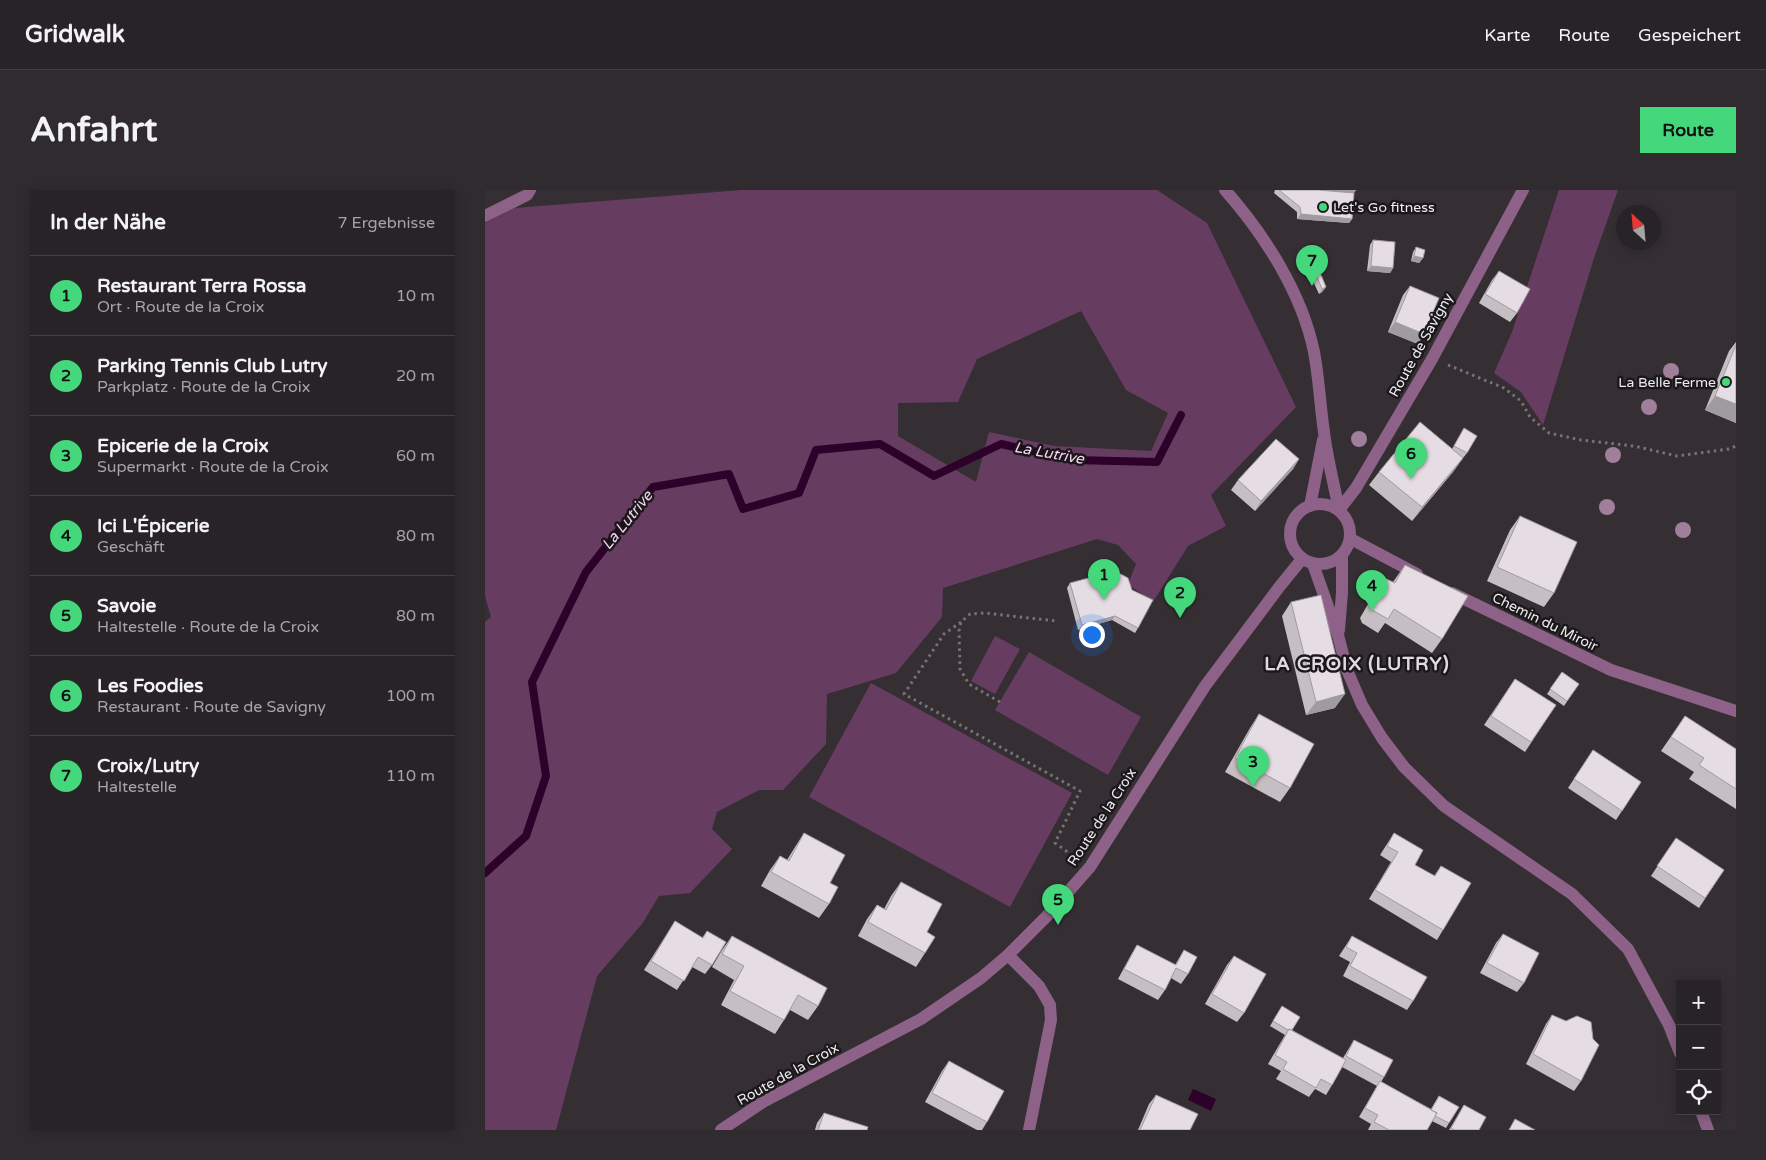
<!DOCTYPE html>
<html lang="de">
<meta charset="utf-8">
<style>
:root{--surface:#282327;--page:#302b2f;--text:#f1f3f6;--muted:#a5a4a7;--line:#444044;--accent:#44d77b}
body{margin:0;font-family:"Varela Round",sans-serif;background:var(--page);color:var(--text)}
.controls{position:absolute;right:15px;bottom:15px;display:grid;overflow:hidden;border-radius:0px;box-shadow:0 2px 12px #0003}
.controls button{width:45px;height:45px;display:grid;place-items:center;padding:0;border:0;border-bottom:1px solid var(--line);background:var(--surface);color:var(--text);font:25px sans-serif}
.compass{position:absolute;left:1131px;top:15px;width:45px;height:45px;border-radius:50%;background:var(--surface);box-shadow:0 2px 12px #0003;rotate:334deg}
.you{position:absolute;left:606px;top:444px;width:18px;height:18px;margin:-12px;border:4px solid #fff;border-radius:50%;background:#1a73e8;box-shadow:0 0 0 8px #1a73e833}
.badge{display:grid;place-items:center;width:32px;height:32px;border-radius:50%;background:var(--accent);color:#111;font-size:16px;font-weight:700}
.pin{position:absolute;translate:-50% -41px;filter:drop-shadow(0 1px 2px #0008)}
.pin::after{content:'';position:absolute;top:26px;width:18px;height:15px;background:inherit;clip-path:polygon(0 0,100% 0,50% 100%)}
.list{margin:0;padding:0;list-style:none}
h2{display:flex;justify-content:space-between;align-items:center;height:65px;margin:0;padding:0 20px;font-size:21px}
h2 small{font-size:16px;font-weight:400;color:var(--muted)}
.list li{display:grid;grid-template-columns:32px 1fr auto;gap:15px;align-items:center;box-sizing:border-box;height:80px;padding:0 20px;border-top:1px solid var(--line)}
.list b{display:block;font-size:19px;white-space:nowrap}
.list p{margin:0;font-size:16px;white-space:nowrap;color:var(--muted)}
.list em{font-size:16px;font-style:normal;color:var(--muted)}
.icon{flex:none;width:28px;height:28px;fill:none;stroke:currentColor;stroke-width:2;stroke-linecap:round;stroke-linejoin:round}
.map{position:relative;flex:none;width:1251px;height:940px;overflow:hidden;border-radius:0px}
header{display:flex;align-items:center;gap:30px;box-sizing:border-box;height:70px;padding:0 25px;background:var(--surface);border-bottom:1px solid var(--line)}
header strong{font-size:24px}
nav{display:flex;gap:28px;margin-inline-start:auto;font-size:18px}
.intro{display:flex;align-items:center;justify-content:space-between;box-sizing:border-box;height:120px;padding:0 30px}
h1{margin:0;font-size:35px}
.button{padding:12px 22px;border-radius:0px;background:var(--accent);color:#111;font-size:18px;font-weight:700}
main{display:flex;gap:30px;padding:0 30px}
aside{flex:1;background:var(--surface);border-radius:0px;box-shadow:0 2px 12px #0003}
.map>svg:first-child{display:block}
</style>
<header>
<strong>Gridwalk</strong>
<nav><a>Karte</a><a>Route</a><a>Gespeichert</a></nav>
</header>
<div class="intro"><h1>Anfahrt</h1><a class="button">Route</a></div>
<main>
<aside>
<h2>In der Nähe<small>7 Ergebnisse</small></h2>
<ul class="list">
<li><span class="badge">1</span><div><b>Restaurant Terra Rossa</b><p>Ort · Route de la Croix</p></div><em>10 m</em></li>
<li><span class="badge">2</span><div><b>Parking Tennis Club Lutry</b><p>Parkplatz · Route de la Croix</p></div><em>20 m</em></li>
<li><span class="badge">3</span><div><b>Epicerie de la Croix</b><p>Supermarkt · Route de la Croix</p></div><em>60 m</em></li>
<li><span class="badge">4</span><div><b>Ici L'Épicerie</b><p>Geschäft</p></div><em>80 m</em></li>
<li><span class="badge">5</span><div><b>Savoie</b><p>Haltestelle · Route de la Croix</p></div><em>80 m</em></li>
<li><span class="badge">6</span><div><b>Les Foodies</b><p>Restaurant · Route de Savigny</p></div><em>100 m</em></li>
<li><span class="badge">7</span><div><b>Croix/Lutry</b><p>Haltestelle</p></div><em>110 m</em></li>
</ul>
</aside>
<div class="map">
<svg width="1251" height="940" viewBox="0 0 1251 940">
<rect width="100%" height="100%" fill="#352f34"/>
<path fill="#673c61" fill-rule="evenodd" d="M 257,0 L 672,0 L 722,33 L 811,217 L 726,305 L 741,336 L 703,356 L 668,412 L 643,394 L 651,374 L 633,355 L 612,349 L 458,398 L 457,427 L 411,483 L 342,504 L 341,554 L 298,600 L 274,600 L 232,622 L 227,639 L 247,659 L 205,703 L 174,706 L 157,734 L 112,786 L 71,940 L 0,940 L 0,432 L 6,427 L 0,406 L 0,33 L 30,18 ZM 596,121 L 641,200 L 683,223 L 666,261 L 569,256 L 504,242 L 491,292 L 413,246 L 413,213 L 473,212 L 492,169 Z
M 1074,0 L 1133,0 L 1109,68 L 1058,235 L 1036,202 L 1009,183 L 1027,142 Z
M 510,446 L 535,459 L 510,504 L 486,491 Z
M 544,462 L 656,527 L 623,585 L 510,520 Z
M 386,493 L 587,603 L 525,717 L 324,607 Z"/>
<path fill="#2d012a" d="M 708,899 L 731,909 L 726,921 L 703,910 Z"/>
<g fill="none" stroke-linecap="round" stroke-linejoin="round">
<path stroke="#2d012a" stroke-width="8" d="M 0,683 L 41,646 L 61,586 L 47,492 L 101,382 L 168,297 L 244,284 L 258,319 L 314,303 L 331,260 L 395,254 L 449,286 L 516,254 L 588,270 L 672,272 L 696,225"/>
<path stroke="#787277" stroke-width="3" stroke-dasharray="2.5 4" stroke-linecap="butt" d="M 963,175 L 1019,198 L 1036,211 L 1045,227 L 1064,243 L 1096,250 L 1149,256 L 1192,266 L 1244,259 L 1251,256
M 476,432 L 459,444 L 419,504 L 595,601 L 570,653 L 591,668
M 515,512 L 484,494 L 475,479 L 474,441 L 476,432 L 485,424 L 500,423 L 571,431"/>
<path stroke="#8e6288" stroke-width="12" d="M 740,0 C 779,44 817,103 829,162 C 834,188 835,215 839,242 C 842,268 849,294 854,320
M 0,26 L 42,5 L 45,0
M805 344a30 30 0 1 1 60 0a30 30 0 1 1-60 0Z
M 825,316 L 838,250
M 854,320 L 871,298 L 947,169 L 1038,0
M 866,349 L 932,384
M 828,374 L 853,445 L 862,480 L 877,515 L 897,548 L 919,577 L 959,616 L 1087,704 L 1143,759 L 1184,835 L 1195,863
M 967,403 L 1126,480 L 1251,521
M 854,440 L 857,403 L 857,366
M 523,765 L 554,796 L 565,815 L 566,830 L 544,940
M 1216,921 L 1223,940
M 236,940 L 278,912 L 436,829 L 496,788 L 523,765 L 561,727 L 605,677 L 720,496 L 795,396 L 817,369"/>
</g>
<g fill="#9f7f9a">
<circle cx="1186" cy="181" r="8"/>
<circle cx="1164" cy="217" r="8"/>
<circle cx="874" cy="249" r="8"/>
<circle cx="1128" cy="265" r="8"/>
<circle cx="1122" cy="317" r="8"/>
<circle cx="1198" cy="340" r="8"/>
</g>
<path fill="#c5bec3" d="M 790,0 L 871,0 L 869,3 L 867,29 L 864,33 L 812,29 L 812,22 L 789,3 Z
M 888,50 L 908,78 L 905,83 L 882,81 L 885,55 Z
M 931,57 L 938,68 L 934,73 L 926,71 L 928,62 Z
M 1014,81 L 1032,123 L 1025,132 L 994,113 L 1007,90 Z
M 830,82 L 841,97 L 837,102 L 834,104 L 826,87 Z
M 925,96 L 939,144 L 933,154 L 903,142 L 918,105 Z
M 1251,152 L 1251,233 L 1220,220 L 1244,161 Z
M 979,238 L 982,263 L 978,268 L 975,266 L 978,268 L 968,282 L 927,331 L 884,295 L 894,282 L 967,259 Z
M 814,269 L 808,279 L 770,321 L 746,300 L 753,290 Z
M 1035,326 L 1069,403 L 1059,417 L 1002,391 L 1025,340 Z
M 920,375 L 957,449 L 947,463 L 900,433 L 893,443 L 877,433 L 875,428 L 890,402 L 899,388 L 908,392 Z
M 585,393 L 653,438 L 650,443 L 627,430 L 593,440 L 582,398 Z
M 806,412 L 850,518 L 821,525 L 797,426 Z
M 1077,482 L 1094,494 L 1079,516 L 1062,504 Z
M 1030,489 L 1071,515 L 1040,562 L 999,535 Z
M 774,524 L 805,598 L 795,612 L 740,582 L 765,538 Z
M 1200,526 L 1251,559 L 1251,619 L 1204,589 L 1209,582 L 1176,561 Z
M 1108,560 L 1156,592 L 1131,630 L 1083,598 Z
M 319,643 L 345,693 L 344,714 L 334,728 L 276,696 L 285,680 L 295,666 L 302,670 L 310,657 Z
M 909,643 L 930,675 L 949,686 L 956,676 L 958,740 L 952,750 L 884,709 L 906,672 L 895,665 Z
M 1191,648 L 1239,680 L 1214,718 L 1166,686 Z
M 416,692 L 442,742 L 440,763 L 431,777 L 373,746 L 382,729 L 392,715 L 399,719 L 406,706 Z
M 190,731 L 217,748 L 222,741 L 227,775 L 220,784 L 207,777 L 192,800 L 159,780 Z
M 1018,744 L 1039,793 L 1032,802 L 995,783 L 1011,753 Z
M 247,746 L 333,816 L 323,830 L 305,820 L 299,830 L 290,844 L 236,815 L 249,790 L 227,777 L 237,760 Z
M 867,746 L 928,811 L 922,820 L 858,786 L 865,772 L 854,766 Z
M 652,755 L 690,775 L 699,760 L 703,784 L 696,794 L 686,788 L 680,800 L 673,810 L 633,789 L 646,765 Z
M 749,766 L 759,823 L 752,832 L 720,814 L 742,775 Z
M 797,816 L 807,840 L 858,868 L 869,850 L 899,887 L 896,892 L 946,919 L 954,906 L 964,933 L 961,938 L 947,931 L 942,940 L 883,940 L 886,934 L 874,927 L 892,896 L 857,877 L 847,895 L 841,905 L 830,899 L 824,907 L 791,889 L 796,881 L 783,874 L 800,845 L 785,836 Z
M 1067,825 L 1096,891 L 1089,901 L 1041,874 L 1061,834 Z
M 464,871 L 502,932 L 497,940 L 492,940 L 440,912 L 457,881 Z
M 671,905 L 705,940 L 653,940 L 664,914 Z
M 979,915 L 994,940 L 964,940 Z
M 339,923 L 382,940 L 330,940 L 332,933 Z"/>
<path fill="#a09b9f" d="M 814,0 L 871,0 L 865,8 Z
M 816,24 L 867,29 L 864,33 L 812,29 Z
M 929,66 L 938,68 L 934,73 L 926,71 Z
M 886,76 L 908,78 L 905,83 L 882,81 Z
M 841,97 L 837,102 L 834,104 L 837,99 Z
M 910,132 L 939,144 L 933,154 L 903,142 Z
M 1230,206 L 1251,214 L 1251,233 L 1220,220 Z
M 978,268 L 968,282 L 927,331 L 937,317 Z
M 814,269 L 808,279 L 770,321 L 776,311 Z
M 630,426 L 627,430 L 593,440 L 597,435 Z
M 860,504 L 850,518 L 821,525 L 831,512 Z"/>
<path fill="#e5dde3" stroke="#a09b9f" d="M 794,0 L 833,0 L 869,3 L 867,29 L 816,24 L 815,17 Z
M 888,50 L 910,52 L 908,78 L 886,76 Z
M 931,57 L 940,60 L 938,68 L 929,66 Z
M 834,80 L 841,97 L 837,99 L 830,82 Z
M 1014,81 L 1045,99 L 1032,123 L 1000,104 Z
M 925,96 L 954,108 L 939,144 L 910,132 Z
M 1251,155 L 1251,214 L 1230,206 Z
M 935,232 L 978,268 L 937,317 L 894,282 Z
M 979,238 L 992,246 L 982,263 L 969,256 Z
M 791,249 L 814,269 L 776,311 L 753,290 Z
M 1035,326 L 1092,352 L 1069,403 L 1012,377 Z
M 920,375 L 983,406 L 957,449 L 909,419 L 903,429 L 887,420 L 885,414 L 899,388 L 910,393 Z
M 630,381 L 643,388 L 647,400 L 668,410 L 653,438 L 630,426 L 597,435 L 585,393 Z
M 836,405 L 860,504 L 831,512 L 806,412 Z
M 1077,482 L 1094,494 L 1082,511 L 1065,499 Z
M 1030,489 L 1071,515 L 1046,552 L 1006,526 Z
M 774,524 L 829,554 L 805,598 L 750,568 Z
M 1200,526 L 1251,559 L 1251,599 L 1214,575 L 1219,568 L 1186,547 Z
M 1108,560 L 1156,592 L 1137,621 L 1089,589 Z
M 319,643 L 360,665 L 345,693 L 353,697 L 344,714 L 286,682 L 295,666 L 304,671 Z
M 909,643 L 938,660 L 930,675 L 950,686 L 956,676 L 986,693 L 958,740 L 890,700 L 913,662 L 902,656 Z
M 1191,648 L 1239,680 L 1220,708 L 1172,676 Z
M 416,692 L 457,714 L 442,742 L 450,747 L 440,763 L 383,732 L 392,715 L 401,720 Z
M 190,731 L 218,748 L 222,741 L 241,752 L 227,775 L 213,767 L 199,791 L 166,771 Z
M 1018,744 L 1054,763 L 1039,793 L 1002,773 Z
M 247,746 L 342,798 L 333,816 L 313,805 L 299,830 L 245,801 L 259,776 L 237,764 Z
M 867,746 L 942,787 L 928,811 L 865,776 L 872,763 L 861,757 Z
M 652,755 L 691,775 L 699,760 L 712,767 L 703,784 L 691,778 L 680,800 L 639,779 Z
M 749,766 L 781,784 L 759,823 L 727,804 Z
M 797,816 L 815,827 L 807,840 L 804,839 L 803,840 L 788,831 Z
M 1067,825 L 1081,831 L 1092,826 L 1106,832 L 1108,849 L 1114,855 L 1096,891 L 1048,864 Z
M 804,839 L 861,870 L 847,895 L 836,889 L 831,898 L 798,879 L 802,872 L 790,865 Z
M 869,850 L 908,870 L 899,887 L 861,866 Z
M 464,871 L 519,901 L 502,932 L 447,903 Z
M 895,891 L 952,923 L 942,940 L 904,940 L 889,932 L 893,925 L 880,918 Z
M 671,905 L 713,924 L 705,940 L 655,940 Z
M 954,906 L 974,917 L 964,933 L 950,926 L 952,923 L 946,920 Z
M 979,915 L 1001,927 L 994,940 L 969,940 L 966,938 Z
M 339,923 L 383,937 L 382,940 L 333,940 Z
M 1030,929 L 1050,940 L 1024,940 Z"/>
<g fill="#44d77b" stroke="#1b181b" stroke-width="2">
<circle cx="838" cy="17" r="5"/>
<circle cx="1241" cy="192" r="5"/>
</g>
<g text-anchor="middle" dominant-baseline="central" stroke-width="5" stroke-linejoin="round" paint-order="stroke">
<g font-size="14" fill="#eeeaee" stroke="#1b181b" text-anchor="start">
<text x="848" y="17">Let's Go fitness</text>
<text x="1231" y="192" text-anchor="end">La Belle Ferme</text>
</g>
<g font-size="14" fill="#eeeaee" stroke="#1b181b">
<text transform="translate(936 155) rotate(-61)">Route de Savigny</text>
<text transform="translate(1060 432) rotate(26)">Chemin du Miroir</text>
<text transform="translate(617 627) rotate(-57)">Route de la Croix</text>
<text transform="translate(303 884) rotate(-29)">Route de la Croix</text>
</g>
<g font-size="15" font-style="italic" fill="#f9d4f3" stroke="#1b181b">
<text transform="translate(564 263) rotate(10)">La Lutrive</text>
<text transform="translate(142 330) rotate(-51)">La Lutrive</text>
</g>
<g font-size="19" font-weight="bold" letter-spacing="1" fill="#e1d9df" stroke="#1b181b">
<text x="872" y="474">LA CROIX (LUTRY)</text>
</g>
</g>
</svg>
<div class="controls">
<button>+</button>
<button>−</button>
<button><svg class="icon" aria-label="locate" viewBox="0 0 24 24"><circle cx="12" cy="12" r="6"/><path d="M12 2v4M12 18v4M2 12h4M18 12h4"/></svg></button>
</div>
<svg class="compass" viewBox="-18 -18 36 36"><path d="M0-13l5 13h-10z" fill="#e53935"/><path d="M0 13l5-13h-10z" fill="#a5a4a7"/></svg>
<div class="you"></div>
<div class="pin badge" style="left:619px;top:410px">1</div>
<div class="pin badge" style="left:695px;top:428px">2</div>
<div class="pin badge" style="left:768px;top:597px">3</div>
<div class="pin badge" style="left:887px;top:421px">4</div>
<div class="pin badge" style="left:573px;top:735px">5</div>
<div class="pin badge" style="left:926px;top:289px">6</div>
<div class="pin badge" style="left:827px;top:96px">7</div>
</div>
</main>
